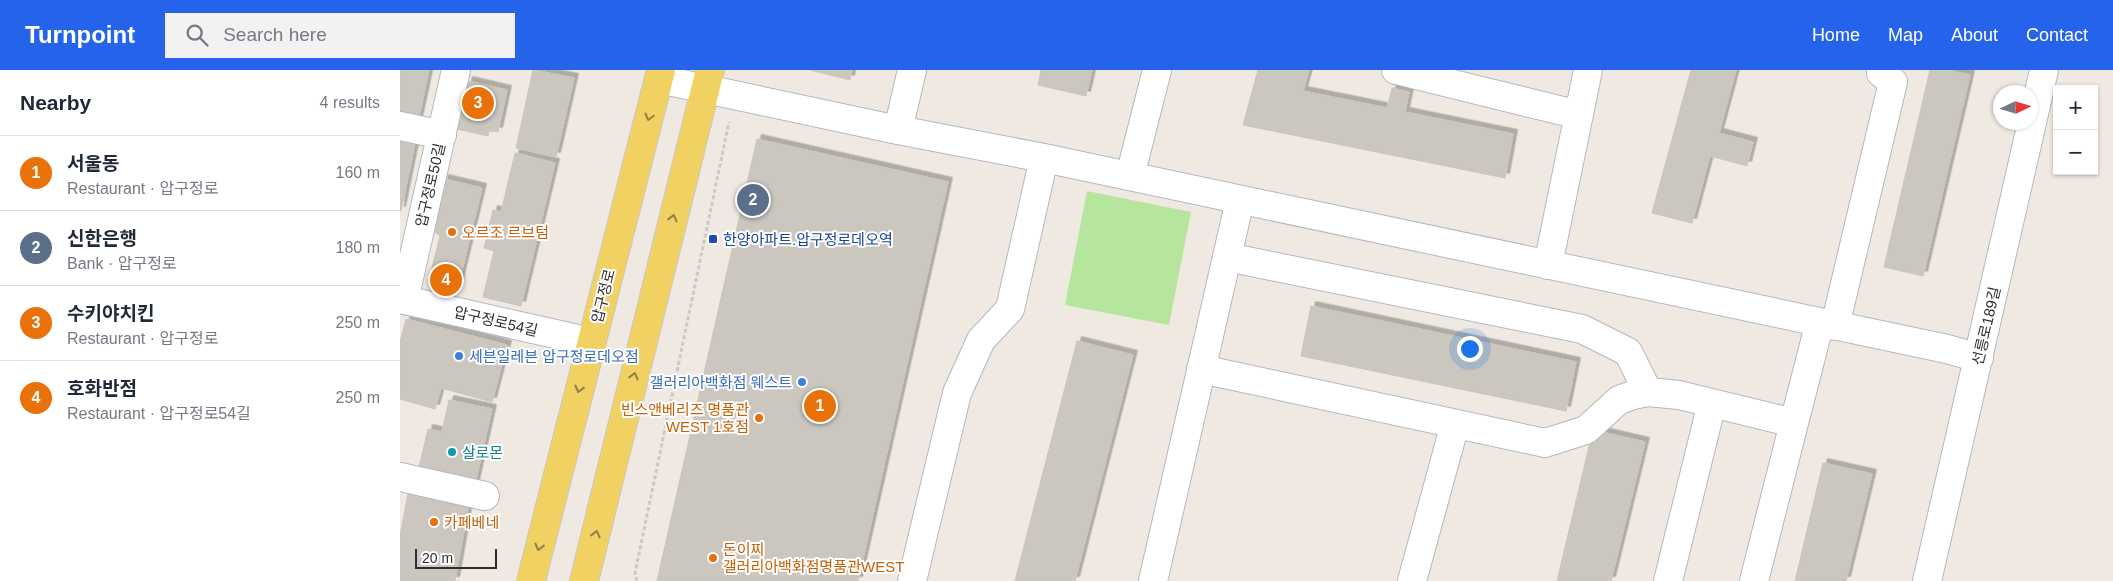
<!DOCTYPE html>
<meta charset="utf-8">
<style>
:root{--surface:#fff;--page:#f2f2f3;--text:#1f2937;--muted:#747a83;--line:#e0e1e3;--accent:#2563eb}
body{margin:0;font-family:Helvetica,"Noto Sans KR",sans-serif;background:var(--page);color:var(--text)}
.controls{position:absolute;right:15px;top:15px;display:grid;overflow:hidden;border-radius:0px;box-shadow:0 1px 4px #0004}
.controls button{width:45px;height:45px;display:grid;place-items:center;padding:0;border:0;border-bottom:1px solid var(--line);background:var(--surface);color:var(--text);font:25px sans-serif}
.compass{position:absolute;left:1593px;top:15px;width:45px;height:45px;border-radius:50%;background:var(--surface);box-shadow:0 1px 4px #0004;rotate:86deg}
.scale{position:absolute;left:15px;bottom:12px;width:82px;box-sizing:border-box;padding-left:5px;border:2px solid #2e2e2e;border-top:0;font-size:14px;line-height:18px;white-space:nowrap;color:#2e2e2e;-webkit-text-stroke:4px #fff;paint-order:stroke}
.you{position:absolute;left:1069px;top:278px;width:18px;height:18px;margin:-12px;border:4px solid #fff;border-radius:50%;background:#1a73e8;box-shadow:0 0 0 8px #1a73e833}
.badge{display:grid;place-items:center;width:32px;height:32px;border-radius:50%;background:var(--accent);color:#fff;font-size:16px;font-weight:700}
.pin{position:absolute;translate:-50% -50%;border:2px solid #fff;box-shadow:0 1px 5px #0006}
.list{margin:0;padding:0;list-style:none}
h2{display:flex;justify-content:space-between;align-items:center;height:65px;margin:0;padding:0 20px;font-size:21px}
h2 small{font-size:16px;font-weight:400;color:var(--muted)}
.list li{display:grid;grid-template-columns:32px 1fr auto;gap:15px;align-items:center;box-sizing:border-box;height:75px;padding:0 20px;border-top:1px solid var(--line)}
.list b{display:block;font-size:19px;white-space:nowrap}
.list p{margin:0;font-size:16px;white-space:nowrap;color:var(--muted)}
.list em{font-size:16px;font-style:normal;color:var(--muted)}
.icon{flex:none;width:28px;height:28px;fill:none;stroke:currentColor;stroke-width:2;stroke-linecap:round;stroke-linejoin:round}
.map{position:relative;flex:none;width:1713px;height:511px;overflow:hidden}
header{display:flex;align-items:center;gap:30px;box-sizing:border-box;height:70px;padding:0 25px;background:var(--accent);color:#fff}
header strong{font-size:24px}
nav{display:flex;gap:28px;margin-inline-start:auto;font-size:18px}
.search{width:350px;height:45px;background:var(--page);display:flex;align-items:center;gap:12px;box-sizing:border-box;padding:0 18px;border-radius:0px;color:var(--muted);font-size:19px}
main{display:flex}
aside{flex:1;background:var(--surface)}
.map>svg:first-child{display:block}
</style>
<header>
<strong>Turnpoint</strong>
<div class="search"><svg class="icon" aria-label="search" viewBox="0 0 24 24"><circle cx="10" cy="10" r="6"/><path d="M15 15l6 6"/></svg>Search here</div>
<nav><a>Home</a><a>Map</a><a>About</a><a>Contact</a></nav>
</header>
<main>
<aside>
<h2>Nearby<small>4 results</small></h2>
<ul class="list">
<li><span class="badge" style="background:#e8710a">1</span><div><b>서울동</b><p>Restaurant · 압구정로</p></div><em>160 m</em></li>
<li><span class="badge" style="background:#5c6f8a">2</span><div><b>신한은행</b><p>Bank · 압구정로</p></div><em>180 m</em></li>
<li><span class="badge" style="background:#e8710a">3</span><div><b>수키야치킨</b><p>Restaurant · 압구정로</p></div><em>250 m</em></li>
<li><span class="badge" style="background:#e8710a">4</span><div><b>호화반점</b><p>Restaurant · 압구정로54길</p></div><em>250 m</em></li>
</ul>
</aside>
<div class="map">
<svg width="1713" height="511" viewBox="0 0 1713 511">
<defs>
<filter id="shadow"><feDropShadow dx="4.5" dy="-4.5" stdDeviation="0" flood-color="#0004"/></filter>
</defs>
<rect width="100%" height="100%" fill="#efe9e1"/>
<path fill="#b6e59e" d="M 687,121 L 791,142 L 769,255 L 665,235 Z"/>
<path fill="#cbc7bf" stroke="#cbc5ba" filter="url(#shadow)" d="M 0,0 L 29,0 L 17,56 L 0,52 Z
M 133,0 L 174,8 L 156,87 L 116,78 Z
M 410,0 L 452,0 L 450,10 Z
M 641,0 L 692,0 L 686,26 L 638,15 Z
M 858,0 L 909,0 L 903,21 L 987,38 L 992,18 L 1009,22 L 1005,42 L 1113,64 L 1105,108 L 843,55 Z
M 1291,0 L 1336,0 L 1319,63 L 1353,72 L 1347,96 L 1310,86 L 1292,153 L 1252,143 Z
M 1530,0 L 1547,0 L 1570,5 L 1523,206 L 1484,197 Z
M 68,11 L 107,20 L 98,62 L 89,60 L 88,66 L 57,59 Z
M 357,69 L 548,112 L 458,511 L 257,511 Z
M 0,70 L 15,73 L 1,141 L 0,141 Z
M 115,83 L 155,93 L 121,236 L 83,227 L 94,181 L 84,178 L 93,140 L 101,142 Z
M 44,109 L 82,118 L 58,217 L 29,210 L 40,166 L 32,160 Z
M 911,236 L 1176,292 L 1166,341 L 901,286 Z
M 6,249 L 107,275 L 92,332 L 41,318 L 35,339 L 0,329 L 0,272 Z
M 677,271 L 733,285 L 675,511 L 615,511 Z
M 49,330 L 92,339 L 75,414 L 18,402 L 28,359 L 42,362 Z
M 1193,360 L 1245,372 L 1211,511 L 1157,511 Z
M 1423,393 L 1472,404 L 1446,511 L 1395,511 Z
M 9,418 L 44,424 L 43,433 L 68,438 L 55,511 L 0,511 L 0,466 Z"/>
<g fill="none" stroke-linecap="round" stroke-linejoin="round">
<defs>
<path id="minor" d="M 996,0 L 1179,45
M 259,9 L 498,60 L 644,88 L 1547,279 L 1579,288
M 0,56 L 42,65
M 498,60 L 512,0
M 730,106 L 757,0
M 827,187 L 1182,259 L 1228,282 L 1248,322
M 1148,195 L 1188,0
M 0,229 L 191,272
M 4,230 L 56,0
M 1435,256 L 1493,12 L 1481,3
M 801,299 L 1145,373 L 1186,360 L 1219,330 L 1233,325 L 1248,322 L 1279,325 L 1394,353 L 1354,511
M 1394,353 L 1420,252
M 0,407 L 85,426
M 512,511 L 557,323 L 581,270 L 610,239 L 644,88
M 753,511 L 840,130
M 1012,511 L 1055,354
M 1268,511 L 1312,333
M 1527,511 L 1644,0"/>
<path id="major" d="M 131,511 L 261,0
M 184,511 L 310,0"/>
</defs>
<use href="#minor" stroke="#b4b7c1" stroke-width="30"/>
<use href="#major" stroke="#c9c9c9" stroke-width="30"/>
<path stroke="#c9c9c9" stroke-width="3" stroke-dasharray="4 2.5" stroke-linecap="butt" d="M 237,511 L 235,503 L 329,52"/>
<use href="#minor" stroke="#fff" stroke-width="28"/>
<use href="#major" stroke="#f2d163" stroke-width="28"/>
</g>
<defs><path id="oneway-chevron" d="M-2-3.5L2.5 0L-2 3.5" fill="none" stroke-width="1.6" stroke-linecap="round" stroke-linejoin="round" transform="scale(1.25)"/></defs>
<g stroke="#908048">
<use href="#oneway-chevron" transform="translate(249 47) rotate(105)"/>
<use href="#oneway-chevron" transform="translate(273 148) rotate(-76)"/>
<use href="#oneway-chevron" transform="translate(234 306) rotate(-76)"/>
<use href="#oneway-chevron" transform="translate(179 319) rotate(104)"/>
<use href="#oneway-chevron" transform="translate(196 464) rotate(-76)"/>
<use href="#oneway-chevron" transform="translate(139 477) rotate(104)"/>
</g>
<g fill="#e8710a" stroke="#fff" stroke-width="2">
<circle cx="52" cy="162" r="5"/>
<circle cx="359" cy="348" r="5"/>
<circle cx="34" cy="452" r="5"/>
<circle cx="313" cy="488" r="5"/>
</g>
<rect fill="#1a4fb4" stroke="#fff" stroke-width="2" x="308" y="164" width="10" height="10" rx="2.5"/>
<g fill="#3f7fe0" stroke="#fff" stroke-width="2">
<circle cx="59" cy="286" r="5"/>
<circle cx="402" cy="312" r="5"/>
</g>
<circle fill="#0f9aa8" stroke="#fff" stroke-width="2" cx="52" cy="382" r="5"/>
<g text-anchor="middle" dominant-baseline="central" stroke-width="4" stroke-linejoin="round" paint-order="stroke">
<g font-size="15" fill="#2e2e2e" stroke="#fff">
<text transform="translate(30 115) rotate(-77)">압구정로50길</text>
<text transform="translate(203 226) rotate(-76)">압구정로</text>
<text transform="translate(96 251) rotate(13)">압구정로54길</text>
<text transform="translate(1586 256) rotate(-77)">선릉로189길</text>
</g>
<g font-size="15" fill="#c56008" stroke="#fff" text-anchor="start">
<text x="62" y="162">오르조 르브텀</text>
<text x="349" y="339" text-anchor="end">빈스앤베리즈 명품관<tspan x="349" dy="17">WEST 1호점</tspan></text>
<text x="44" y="452">카페베네</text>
<text x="323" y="479">돈이찌<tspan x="323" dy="17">갤러리아백화점명품관WEST</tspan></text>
</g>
<g font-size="15" fill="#164399" stroke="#fff" text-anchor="start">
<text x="323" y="169">한양아파트.압구정로데오역</text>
</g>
<g font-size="15" fill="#366cbe" stroke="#fff" text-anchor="start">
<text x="69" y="286">세븐일레븐 압구정로데오점</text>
<text x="392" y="312" text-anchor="end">갤러리아백화점 웨스트</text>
</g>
<g font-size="15" fill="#0d838f" stroke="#fff" text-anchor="start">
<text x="62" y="382">살로몬</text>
</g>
</g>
</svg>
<div class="controls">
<button>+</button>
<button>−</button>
</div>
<svg class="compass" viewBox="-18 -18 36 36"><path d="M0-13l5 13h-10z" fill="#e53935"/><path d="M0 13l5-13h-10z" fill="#747a83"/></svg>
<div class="scale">20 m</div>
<div class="you"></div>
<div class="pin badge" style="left:420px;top:336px;background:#e8710a">1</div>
<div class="pin badge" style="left:353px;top:130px;background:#5c6f8a">2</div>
<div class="pin badge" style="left:78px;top:33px;background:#e8710a">3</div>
<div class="pin badge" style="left:46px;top:210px;background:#e8710a">4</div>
</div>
</main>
